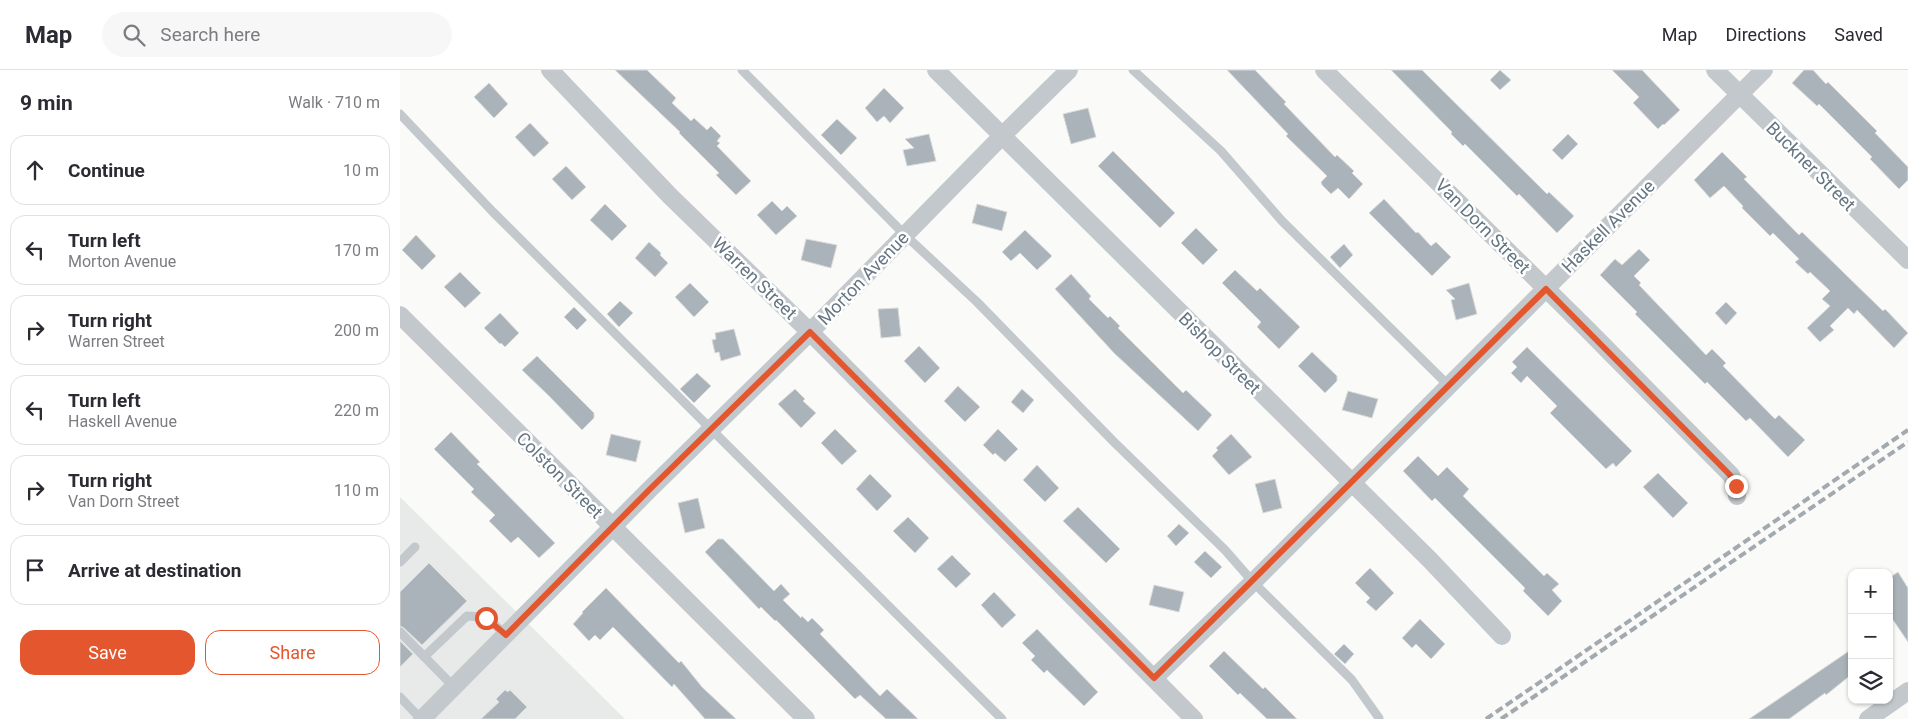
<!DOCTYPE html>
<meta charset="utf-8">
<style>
:root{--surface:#fff;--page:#f7f7f7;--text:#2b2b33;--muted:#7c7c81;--line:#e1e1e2;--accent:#e4572e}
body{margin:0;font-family:Roboto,sans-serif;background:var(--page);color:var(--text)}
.controls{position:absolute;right:15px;bottom:15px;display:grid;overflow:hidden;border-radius:10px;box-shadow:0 1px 4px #0004}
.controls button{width:45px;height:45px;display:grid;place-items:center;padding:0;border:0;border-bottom:1px solid var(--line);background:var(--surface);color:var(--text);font:25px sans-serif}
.stop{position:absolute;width:15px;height:15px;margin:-11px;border:4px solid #e4572e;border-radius:50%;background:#fff}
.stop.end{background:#e4572e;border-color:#fff;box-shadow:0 1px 5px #0008}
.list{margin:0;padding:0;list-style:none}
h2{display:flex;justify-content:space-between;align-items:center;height:65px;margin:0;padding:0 20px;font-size:21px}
h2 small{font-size:16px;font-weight:400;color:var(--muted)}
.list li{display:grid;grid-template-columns:32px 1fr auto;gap:15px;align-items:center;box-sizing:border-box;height:70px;margin:0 10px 10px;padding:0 10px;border:1px solid var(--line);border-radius:15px}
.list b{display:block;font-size:19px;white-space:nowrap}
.list p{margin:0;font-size:16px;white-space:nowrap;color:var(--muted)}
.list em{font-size:16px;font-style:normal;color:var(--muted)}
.actions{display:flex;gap:10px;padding:15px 20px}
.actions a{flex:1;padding:11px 0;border:1px solid var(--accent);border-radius:15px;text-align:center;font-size:18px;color:var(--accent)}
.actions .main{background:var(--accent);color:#fff}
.icon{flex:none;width:28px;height:28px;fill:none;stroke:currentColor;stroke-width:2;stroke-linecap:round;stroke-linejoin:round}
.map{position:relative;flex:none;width:1508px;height:649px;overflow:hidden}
header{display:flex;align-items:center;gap:30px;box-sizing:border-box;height:70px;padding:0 25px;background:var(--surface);border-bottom:1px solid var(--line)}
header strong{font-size:24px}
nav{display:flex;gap:28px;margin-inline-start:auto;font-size:18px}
.search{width:350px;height:45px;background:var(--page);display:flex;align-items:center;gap:12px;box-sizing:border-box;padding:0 18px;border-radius:28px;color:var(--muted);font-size:19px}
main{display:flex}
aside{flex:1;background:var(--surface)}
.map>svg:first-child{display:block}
</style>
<header>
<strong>Map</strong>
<div class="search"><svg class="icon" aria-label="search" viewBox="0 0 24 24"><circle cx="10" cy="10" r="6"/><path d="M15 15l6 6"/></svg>Search here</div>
<nav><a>Map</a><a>Directions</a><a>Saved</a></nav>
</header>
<main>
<aside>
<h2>9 min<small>Walk · 710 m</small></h2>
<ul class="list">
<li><svg class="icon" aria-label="ahead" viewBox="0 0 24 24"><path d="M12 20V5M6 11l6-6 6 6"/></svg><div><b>Continue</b></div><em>10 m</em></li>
<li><svg class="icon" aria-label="left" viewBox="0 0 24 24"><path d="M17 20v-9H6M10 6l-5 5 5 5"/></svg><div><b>Turn left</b><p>Morton Avenue</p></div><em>170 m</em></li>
<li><svg class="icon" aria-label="right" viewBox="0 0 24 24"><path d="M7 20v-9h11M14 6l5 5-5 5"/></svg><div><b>Turn right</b><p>Warren Street</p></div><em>200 m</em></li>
<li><svg class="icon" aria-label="left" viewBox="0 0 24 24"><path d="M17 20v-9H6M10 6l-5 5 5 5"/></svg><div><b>Turn left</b><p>Haskell Avenue</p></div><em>220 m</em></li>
<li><svg class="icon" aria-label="right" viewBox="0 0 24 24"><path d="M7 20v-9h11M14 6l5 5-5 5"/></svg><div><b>Turn right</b><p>Van Dorn Street</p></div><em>110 m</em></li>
<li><svg class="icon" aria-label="arrive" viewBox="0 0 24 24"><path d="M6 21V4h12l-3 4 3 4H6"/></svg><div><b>Arrive at destination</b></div></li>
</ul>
<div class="actions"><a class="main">Save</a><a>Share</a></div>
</aside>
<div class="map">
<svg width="1508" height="649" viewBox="0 0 1508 649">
<rect width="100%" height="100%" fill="#fafaf8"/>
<path fill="#e8e9e9" d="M 0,427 L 225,649 L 0,649 Z"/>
<path fill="#aab3b9" stroke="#dcdcda" d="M 215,0 L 247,0 L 276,28 L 272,33 L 291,51 L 294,48 L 307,60 L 311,56 L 321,66 L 317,71 L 320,73 L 317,76 L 351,111 L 336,125 L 316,105 L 319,103 L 279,63 L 280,62 Z
M 827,0 L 855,0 L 886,32 L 884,34 L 935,87 L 937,85 L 954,101 L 952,103 L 963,114 L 949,129 L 938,118 L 931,124 L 922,115 L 921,112 L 927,106 L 886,66 L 888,64 Z
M 991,0 L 1022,0 L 1147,124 L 1149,122 L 1174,146 L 1157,163 L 1119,124 L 1117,126 L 1065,74 L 1063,76 L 1051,64 L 1052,62 Z
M 1100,0 L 1111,10 L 1100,20 L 1090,10 Z
M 1212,0 L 1242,0 L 1280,40 L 1264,55 L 1263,54 L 1258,59 L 1233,33 L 1239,27 Z
M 1404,0 L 1413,0 L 1426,14 L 1428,12 L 1477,61 L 1475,63 L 1508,97 L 1508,110 L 1499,119 L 1470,89 L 1472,87 L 1419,34 L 1417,36 L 1392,13 Z
M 89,13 L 108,34 L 94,48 L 74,27 Z
M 484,18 L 504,38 L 490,53 L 484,46 L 477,52 L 465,38 Z
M 688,38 L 696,67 L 671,74 L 663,44 Z
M 437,49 L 457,68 L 441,85 L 421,65 Z
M 130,53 L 149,73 L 134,87 L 115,67 Z
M 529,64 L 536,91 L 507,96 L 503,80 L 514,78 L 505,69 Z
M 1168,64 L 1178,74 L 1162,90 L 1152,80 Z
M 713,81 L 775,143 L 760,158 L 698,96 Z
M 1322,82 L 1347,107 L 1344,109 L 1399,165 L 1402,162 L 1483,241 L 1485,239 L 1508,263 L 1494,278 L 1457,240 L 1454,244 L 1448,238 L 1430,256 L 1434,260 L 1420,272 L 1407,258 L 1430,236 L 1422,229 L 1430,221 L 1410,202 L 1408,204 L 1395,192 L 1399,189 L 1373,163 L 1370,166 L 1342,138 L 1343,136 L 1324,116 L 1310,128 L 1294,110 Z
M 166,96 L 186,117 L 172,130 L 152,109 Z
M 984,129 L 1016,163 L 1018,162 L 1031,176 L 1036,172 L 1051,187 L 1032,206 L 969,143 Z
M 372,131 L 382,141 L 387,136 L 397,146 L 376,165 L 357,145 Z
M 205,134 L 227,156 L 212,171 L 190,150 Z
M 577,134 L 607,142 L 602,161 L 572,153 Z
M 796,158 L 818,180 L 803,195 L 781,173 Z
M 625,160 L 652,186 L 637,200 L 620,183 L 611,191 L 602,182 Z
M 16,165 L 36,186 L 22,200 L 2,180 Z
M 406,169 L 437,175 L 431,198 L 401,190 Z
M 249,172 L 261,183 L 260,185 L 268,193 L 255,207 L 235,188 Z
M 944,174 L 953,185 L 940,198 L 930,187 Z
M 1239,179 L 1250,190 L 1234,206 L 1241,213 L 1239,215 L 1306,285 L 1312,279 L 1326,293 L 1323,296 L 1375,349 L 1379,345 L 1405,370 L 1388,387 L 1350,348 L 1346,351 L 1307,312 L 1305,314 L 1235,244 L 1237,242 L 1200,205 L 1215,189 L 1222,195 Z
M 835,200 L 857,221 L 860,218 L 900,257 L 879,279 L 857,257 L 861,252 L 822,213 Z
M 60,202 L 81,223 L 65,238 L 44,217 Z
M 671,204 L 691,226 L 689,229 L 708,248 L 710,246 L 720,256 L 718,258 L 783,323 L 786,320 L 812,345 L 798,361 L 714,283 L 655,219 Z
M 290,213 L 309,232 L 294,247 L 275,227 Z
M 1069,213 L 1077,244 L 1056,250 L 1051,230 L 1055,229 L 1046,220 Z
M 220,231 L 233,243 L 219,257 L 207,244 Z
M 1326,232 L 1337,243 L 1326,255 L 1315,243 Z
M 174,237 L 187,250 L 177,260 L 164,247 Z
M 498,238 L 501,266 L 481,268 L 478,239 Z
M 100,243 L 119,263 L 105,277 L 101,273 L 100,274 L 84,258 Z
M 334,259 L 341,285 L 321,291 L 319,282 L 315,283 L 312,270 L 316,269 L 315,263 Z
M 519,276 L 540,298 L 525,313 L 504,291 Z
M 1127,277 L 1232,381 L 1216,397 L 1213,393 L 1206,399 L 1150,343 L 1157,336 L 1127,306 L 1121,313 L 1111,303 L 1117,297 L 1112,292 Z
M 912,282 L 937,306 L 937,311 L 925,323 L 898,296 Z
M 137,286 L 194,343 L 194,348 L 182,360 L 149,326 L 122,300 Z
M 297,303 L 311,316 L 294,333 L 280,319 Z
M 558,316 L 580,337 L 565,352 L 544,331 Z
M 395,319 L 405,329 L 403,331 L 416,343 L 401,358 L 378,334 Z
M 622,319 L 634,330 L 623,343 L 611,332 Z
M 948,321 L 978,329 L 972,348 L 942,340 Z
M 435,359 L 457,381 L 442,395 L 421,373 Z
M 598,359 L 618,379 L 605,392 L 595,383 L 593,385 L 583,375 Z
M 51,362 L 80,392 L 77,394 L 155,473 L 139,488 L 118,467 L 111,473 L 89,451 L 95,445 L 71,422 L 74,419 L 34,379 Z
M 211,364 L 241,371 L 236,392 L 206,385 Z
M 831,364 L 852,387 L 829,405 L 812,386 L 818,380 L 816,378 Z
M 1018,386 L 1038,406 L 1047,397 L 1069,419 L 1063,426 L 1144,506 L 1147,503 L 1159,514 L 1152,520 L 1162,531 L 1148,546 L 1123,521 L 1125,518 L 1035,428 L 1032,431 L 1003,401 Z
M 637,395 L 659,418 L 645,432 L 623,410 Z
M 1258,403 L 1288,433 L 1273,448 L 1243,417 Z
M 470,404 L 492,426 L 477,441 L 456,419 Z
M 875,409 L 882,438 L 863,443 L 855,414 Z
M 298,428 L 305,458 L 285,463 L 278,433 Z
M 678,437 L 720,479 L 706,493 L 663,451 Z
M 508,447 L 529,468 L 515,483 L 493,461 Z
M 779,454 L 789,463 L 776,476 L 767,466 Z
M 318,469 L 323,469 L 374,521 L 381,514 L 390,524 L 383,530 L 401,548 L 402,546 L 408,552 L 412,548 L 424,560 L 420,564 L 480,626 L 487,619 L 518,649 L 486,649 L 460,625 L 455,629 L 376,550 L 375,551 L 361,537 L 359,539 L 305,482 Z
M 805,481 L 822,497 L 811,508 L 794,492 Z
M 552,485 L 571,504 L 556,518 L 537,499 Z
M 29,493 L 67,531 L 22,575 L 4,558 L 0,556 L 0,522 Z
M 970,498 L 994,523 L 976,541 L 966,532 L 970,528 L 955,513 Z
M 1498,502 L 1508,518 L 1508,572 L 1489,544 L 1489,508 Z
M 754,515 L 784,522 L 779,542 L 749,535 Z
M 206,518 L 279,593 L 281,591 L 302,617 L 336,649 L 305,649 L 274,614 L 272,617 L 213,557 L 200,570 L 195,565 L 189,571 L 173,554 L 183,543 L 182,542 Z
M 594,522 L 616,545 L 602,558 L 581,535 Z
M 1020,549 L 1045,574 L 1031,589 L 1016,574 L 1012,578 L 1002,568 Z
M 637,559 L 698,622 L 684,636 L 647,600 L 644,603 L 631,590 L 635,586 L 622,573 Z
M 0,571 L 13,584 L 0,597 Z
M 944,574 L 954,584 L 945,594 L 934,584 Z
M 1452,579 L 1452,604 L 1426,625 L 1425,623 L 1389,649 L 1349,649 Z
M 824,581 L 863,619 L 865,617 L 897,649 L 867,649 L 840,623 L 838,625 L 809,596 Z
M 105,620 L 108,622 L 110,620 L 127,637 L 115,649 L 81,649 L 99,632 L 96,629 Z"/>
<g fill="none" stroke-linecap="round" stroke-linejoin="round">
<path stroke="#c3c8cc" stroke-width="9" d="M 342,0 L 505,165 L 577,232 L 714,372 L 825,480 L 853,512 L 952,610 L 979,648
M 733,0 L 821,81 L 882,151 L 1049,316
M 0,44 L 93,142 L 602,649
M 0,492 L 15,477
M 0,562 L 54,617
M 24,587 L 67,546 L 86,547 L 106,565
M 0,627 L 21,649"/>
<path stroke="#c3c8cc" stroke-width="18" d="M 150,0 L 270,126 L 410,262 L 794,649
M 536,0 L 1030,490 L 1102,566
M 924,0 L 1189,261 L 1331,405 L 1336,416 L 1337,426
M 1315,0 L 1508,190
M 0,245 L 406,649
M 754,608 L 853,512 L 1364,0
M 22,649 L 249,420 L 410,262 L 602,66 L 669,0
M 1468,649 L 1508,621"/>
<path stroke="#a2aab0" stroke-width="4" stroke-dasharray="8 4" stroke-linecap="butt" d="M 1086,649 L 1508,360
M 1101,649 L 1508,372"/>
</g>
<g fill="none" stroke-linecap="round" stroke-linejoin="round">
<path stroke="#e4572e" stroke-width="6" d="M 86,548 L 106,565 L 249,420 L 410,262 L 754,608 L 1146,219 L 1330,405 L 1336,416"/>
</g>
<g text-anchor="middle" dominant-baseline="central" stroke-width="5" stroke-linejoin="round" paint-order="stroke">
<g font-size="18" fill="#657683" stroke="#fff">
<text transform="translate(1411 96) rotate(45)">Buckner Street</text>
<text transform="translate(1083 156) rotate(45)">Van Dorn Street</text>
<text transform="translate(1208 156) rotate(-45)">Haskell Avenue</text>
<text transform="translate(355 208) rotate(44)">Warren Street</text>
<text transform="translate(463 208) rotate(-46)">Morton Avenue</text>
<text transform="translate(820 283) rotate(45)">Bishop Street</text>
<text transform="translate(160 405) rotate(45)">Colston Street</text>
</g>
</g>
</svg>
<div class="controls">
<button>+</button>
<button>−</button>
<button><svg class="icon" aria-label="layers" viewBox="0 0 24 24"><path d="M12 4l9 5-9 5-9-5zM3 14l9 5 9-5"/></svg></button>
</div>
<div class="stop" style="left:86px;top:548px"></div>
<div class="stop end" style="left:1336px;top:416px"></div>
</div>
</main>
